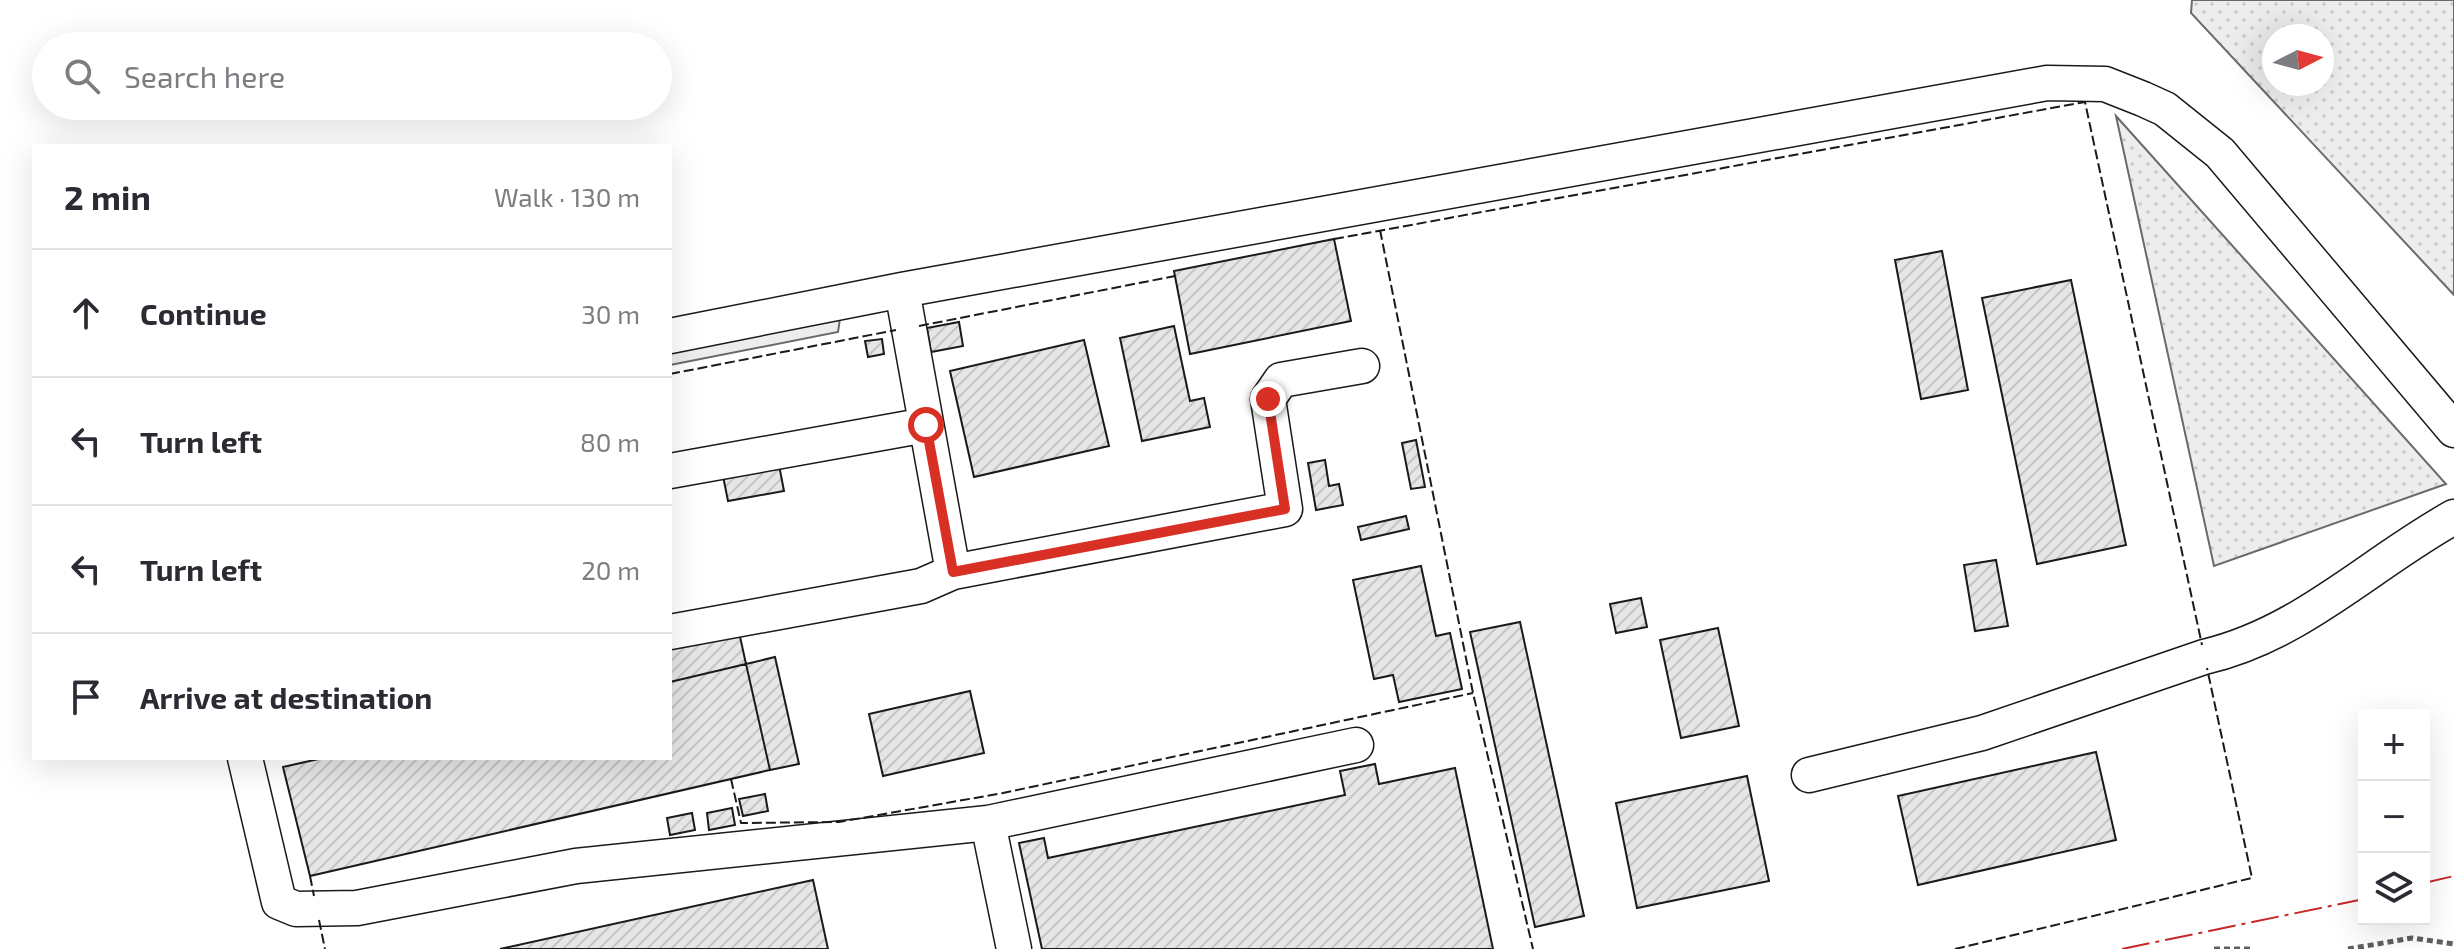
<!DOCTYPE html>
<meta charset="utf-8">
<style>
:root{--surface:#fff;--page:#f7f7f7;--text:#2b2b33;--muted:#7c7c81;--line:#e1e1e2}
body{margin:0;font-family:"Exo 2",sans-serif;background:var(--page);color:var(--text)}
.controls{position:absolute;right:24px;bottom:24px;display:grid;overflow:hidden;border-radius:0px;box-shadow:0 8px 32px #0002}
.controls button{width:72px;height:72px;display:grid;place-items:center;padding:0;border:0;border-bottom:2px solid var(--line);background:var(--surface);color:var(--text);font:40px sans-serif}
.compass{position:absolute;left:2262px;top:24px;width:72px;height:72px;border-radius:50%;background:var(--surface);box-shadow:0 8px 32px #0002;rotate:84deg}
.stop{position:absolute;width:24px;height:24px;margin:-18px;border:6px solid #d93025;border-radius:50%;background:#fff}
.stop.end{background:#d93025;border-color:#fff;box-shadow:0 2px 8px #0008}
.list{margin:0;padding:0;list-style:none}
h2{display:flex;justify-content:space-between;align-items:center;height:104px;margin:0;padding:0 32px;font-size:34px}
h2 small{font-size:26px;font-weight:400;color:var(--muted)}
.list li{display:grid;grid-template-columns:52px 1fr auto;gap:24px;align-items:center;box-sizing:border-box;height:128px;padding:0 32px;border-top:2px solid var(--line)}
.list b{display:block;font-size:30px;white-space:nowrap}
.list em{font-size:26px;font-style:normal;color:var(--muted)}
.icon{flex:none;width:44px;height:44px;fill:none;stroke:currentColor;stroke-width:2;stroke-linecap:round;stroke-linejoin:round}
.map{position:relative;flex:none;width:2454px;height:949px;overflow:hidden}
.search{position:absolute;background:var(--surface);box-shadow:0 8px 32px #0002;left:32px;top:32px;width:640px;height:88px;display:flex;align-items:center;gap:20px;box-sizing:border-box;padding:0 28px;border-radius:44px;color:var(--muted);font-size:30px}
.panel{position:absolute;background:var(--surface);box-shadow:0 8px 32px #0002;left:32px;top:144px;width:640px;height:616px;border-radius:0px}
.map>svg:first-child{display:block}
</style>
<div class="map">
<svg width="2454" height="949" viewBox="0 0 2454 949">
<defs>
<pattern id="grass-dots" width="8" height="8" patternUnits="userSpaceOnUse" patternTransform="scale(2)"><rect width="8" height="8" fill="#ededed"/><path d="M2 2h.1M6 6h.1" fill="none" stroke="#cbcbcb" stroke-width="1.8" stroke-linecap="round"/></pattern>
<pattern id="building-hatch" width="6" height="6" patternUnits="userSpaceOnUse" patternTransform="scale(2)"><rect width="6" height="6" fill="#e6e6e6"/><path d="M-1 1l2-2M0 6l6-6M5 7l2-2" fill="none" stroke="#c5c5c5"/></pattern>
</defs>
<rect width="100%" height="100%" fill="#fff"/>
<path fill="url(#grass-dots)" stroke="#6a6a6a" stroke-width="2" fill-rule="evenodd" d="M 2192,0 L 2454,0 L 2454,295 L 2191,13 ZM 2274,36 L 2322,36 L 2322,84 L 2274,84 Z
M 2116,116 L 2446,484 L 2214,566 Z"/>
<path fill="#ededed" stroke="#6a6a6a" stroke-width="2" d="M 841,312 L 838,332 L 670,365 L 670,345 Z"/>
<path fill="url(#building-hatch)" stroke="#1a1a1a" stroke-width="2" d="M 1334,239 L 1351,321 L 1190,354 L 1174,271 Z
M 1942,251 L 1968,390 L 1921,399 L 1895,260 Z
M 2071,280 L 2126,545 L 2037,564 L 1982,298 Z
M 959,322 L 963,346 L 931,352 L 927,328 Z
M 1174,326 L 1190,401 L 1204,398 L 1210,427 L 1142,441 L 1120,338 Z
M 882,339 L 884,354 L 868,357 L 865,341 Z
M 1084,340 L 1109,446 L 974,477 L 950,371 Z
M 1416,440 L 1425,487 L 1411,489 L 1402,443 Z
M 1325,460 L 1329,486 L 1339,484 L 1343,505 L 1316,510 L 1308,463 Z
M 779,465 L 784,491 L 728,501 L 723,476 Z
M 1406,516 L 1409,529 L 1361,540 L 1358,527 Z
M 1996,560 L 2008,626 L 1975,631 L 1964,565 Z
M 1421,566 L 1436,636 L 1450,633 L 1462,689 L 1399,702 L 1393,675 L 1374,679 L 1353,580 Z
M 1641,598 L 1647,627 L 1616,633 L 1610,604 Z
M 1520,622 L 1584,916 L 1535,927 L 1470,632 Z
M 1718,628 L 1739,726 L 1681,738 L 1660,640 Z
M 739,632 L 746,664 L 670,682 L 670,648 Z
M 775,657 L 799,764 L 770,770 L 746,664 Z
M 746,664 L 770,770 L 310,876 L 283,767 L 323,758 L 670,758 L 670,682 Z
M 970,691 L 984,753 L 883,776 L 869,714 Z
M 2096,752 L 2116,840 L 1918,885 L 1898,796 Z
M 1375,764 L 1379,784 L 1455,768 L 1493,949 L 1042,949 L 1019,843 L 1044,838 L 1048,858 L 1345,795 L 1340,771 Z
M 1747,776 L 1769,881 L 1637,908 L 1616,803 Z
M 765,794 L 768,811 L 743,816 L 739,799 Z
M 732,808 L 735,825 L 709,830 L 707,813 Z
M 692,813 L 695,830 L 670,835 L 667,818 Z
M 813,880 L 828,949 L 500,949 Z"/>
<g fill="none" stroke-linecap="round" stroke-linejoin="round">
<defs>
<path id="minor" d="M 670,336 L 902,290 L 2047,83 L 2105,84 L 2143,99 L 2165,109 L 2220,153 L 2454,430
M 670,471 L 926,425
M 953,572 L 1285,509 L 1268,399 L 1281,380 L 1362,366
M 670,632 L 921,586 L 953,572 L 902,290
M 245,758 L 279,902 L 296,909 L 357,908 L 576,866 L 988,823 L 1356,745
M 1809,775 L 1982,733 L 2204,657 C 2302,634 2369,564 2454,517
M 988,823 L 1014,949"/>
</defs>
<use href="#minor" stroke="#1a1a1a" stroke-width="37"/>
<path stroke="#5f5f5f" stroke-width="5" stroke-dasharray="6 4" stroke-linecap="butt" d="M 2214,949 L 2253,949
M 2348,949 L 2412,938 L 2454,944"/>
<use href="#minor" stroke="#fff" stroke-width="34"/>
<path stroke="#1a1a1a" stroke-width="2" stroke-dasharray="10 4" stroke-linecap="butt" d="M 1380,230 L 1473,693 L 1533,949
M 1334,239 L 2085,102 L 2202,645
M 919,326 L 1175,276
M 670,374 L 896,330
M 731,779 L 741,823 L 839,822 L 1003,793 L 1473,693
M 310,876 L 314,896
M 319,920 L 325,949
M 1955,949 L 2252,878 L 2207,668"/>
<path stroke="#c62828" stroke-width="2" stroke-dasharray="28 6 4 6" stroke-linecap="butt" d="M 2424,883 L 2454,876
M 2122,949 L 2364,899"/>
</g>
<g fill="none" stroke-linecap="round" stroke-linejoin="round">
<path stroke="#d93025" stroke-width="10" d="M 926,425 L 953,572 L 1285,509 L 1268,399"/>
</g>
</svg>
<div class="controls">
<button>+</button>
<button>−</button>
<button><svg class="icon" aria-label="layers" viewBox="0 0 24 24"><path d="M12 4l9 5-9 5-9-5zM3 14l9 5 9-5"/></svg></button>
</div>
<svg class="compass" viewBox="-18 -18 36 36"><path d="M0-13l5 13h-10z" fill="#e53935"/><path d="M0 13l5-13h-10z" fill="#7c7c81"/></svg>
<div class="stop" style="left:926px;top:425px"></div>
<div class="stop end" style="left:1268px;top:399px"></div>
<div class="search"><svg class="icon" aria-label="search" viewBox="0 0 24 24"><circle cx="10" cy="10" r="6"/><path d="M15 15l6 6"/></svg>Search here</div>
<section class="panel">
<h2>2 min<small>Walk · 130 m</small></h2>
<ul class="list">
<li><svg class="icon" aria-label="ahead" viewBox="0 0 24 24"><path d="M12 20V5M6 11l6-6 6 6"/></svg><div><b>Continue</b></div><em>30 m</em></li>
<li><svg class="icon" aria-label="left" viewBox="0 0 24 24"><path d="M17 20v-9H6M10 6l-5 5 5 5"/></svg><div><b>Turn left</b></div><em>80 m</em></li>
<li><svg class="icon" aria-label="left" viewBox="0 0 24 24"><path d="M17 20v-9H6M10 6l-5 5 5 5"/></svg><div><b>Turn left</b></div><em>20 m</em></li>
<li><svg class="icon" aria-label="arrive" viewBox="0 0 24 24"><path d="M6 21V4h12l-3 4 3 4H6"/></svg><div><b>Arrive at destination</b></div></li>
</ul>
</section>
</div>
